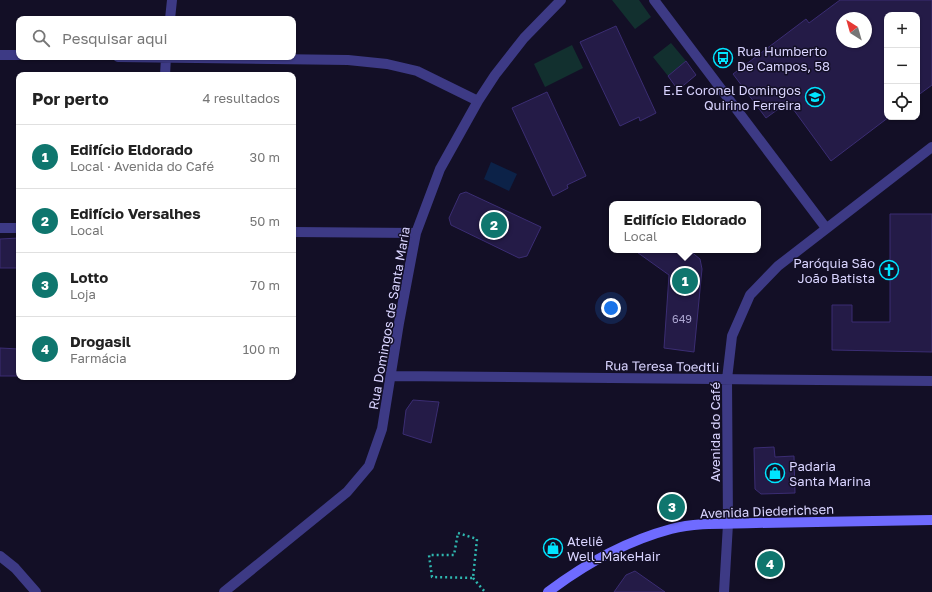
<!DOCTYPE html>
<html lang="pt">
<meta charset="utf-8">
<style>
:root{--surface:#fff;--page:#f2f2f2;--text:#222;--muted:#767676;--line:#e0e0e0;--accent:#0f766e}
body{margin:0;font-family:"Golos Text",sans-serif;background:var(--page);color:var(--text)}
.controls{position:absolute;right:12px;top:12px;display:grid;overflow:hidden;border-radius:8px;box-shadow:0 1px 3px #0004}
.controls button{width:36px;height:36px;display:grid;place-items:center;padding:0;border:0;border-bottom:1px solid var(--line);background:var(--surface);color:var(--text);font:20px sans-serif}
.compass{position:absolute;left:836px;top:12px;width:36px;height:36px;border-radius:50%;background:var(--surface);box-shadow:0 1px 3px #0004;rotate:323deg}
.you{position:absolute;left:611px;top:308px;width:14px;height:14px;margin:-10px;border:3px solid #fff;border-radius:50%;background:#1a73e8;box-shadow:0 0 0 6px #1a73e833}
.badge{display:grid;place-items:center;width:26px;height:26px;border-radius:50%;background:var(--accent);color:#fff;font-size:13px;font-weight:700}
.pin{position:absolute;translate:-50% -50%;border:2px solid #fff;box-shadow:0 1px 4px #0006}
.popup{position:absolute;left:609px;top:201px;width:152px;height:52px;box-sizing:border-box;display:grid;place-content:center;border-radius:8px;background:var(--surface);filter:drop-shadow(0 1px 3px #0005);font-size:13px;white-space:nowrap;color:var(--muted)}
.popup b{font-size:15px;color:var(--text)}
.popup::after{content:'';position:absolute;left:50%;top:100%;margin-left:-8px;border:8px solid transparent;border-top-color:var(--surface)}
.list{margin:0;padding:0;list-style:none}
h2{display:flex;justify-content:space-between;align-items:center;height:52px;margin:0;padding:0 16px;font-size:17px}
h2 small{font-size:13px;font-weight:400;color:var(--muted)}
.list li{display:grid;grid-template-columns:26px 1fr auto;gap:12px;align-items:center;box-sizing:border-box;height:64px;padding:0 16px;border-top:1px solid var(--line)}
.list b{display:block;font-size:15px;white-space:nowrap}
.list p{margin:0;font-size:13px;white-space:nowrap;color:var(--muted)}
.list em{font-size:13px;font-style:normal;color:var(--muted)}
.icon{flex:none;width:22px;height:22px;fill:none;stroke:currentColor;stroke-width:2;stroke-linecap:round;stroke-linejoin:round}
.map{position:relative;flex:none;width:932px;height:592px;overflow:hidden}
.search{position:absolute;background:var(--surface);box-shadow:0 1px 3px #0004;left:16px;top:16px;width:280px;height:44px;display:flex;align-items:center;gap:10px;box-sizing:border-box;padding:0 14px;border-radius:8px;color:var(--muted);font-size:15px}
.panel{position:absolute;background:var(--surface);box-shadow:0 1px 3px #0004;left:16px;top:72px;width:280px;height:308px;border-radius:8px}
.map>svg:first-child{display:block}
</style>
<div class="map">
<svg width="932" height="592" viewBox="0 0 932 592">
<rect width="100%" height="100%" fill="#130f26"/>
<path fill="#12302f" d="M 612,0 L 639,0 L 651,17 L 635,29 Z
M 671,43 L 686,61 L 668,76 L 653,57 Z
M 572,45 L 583,68 L 545,87 L 534,64 Z"/>
<path fill="#0c2248" d="M 491,162 L 517,174 L 509,191 L 484,179 Z"/>
<path fill="#241b47" stroke="#3b2d73" fill-rule="evenodd" d="M 840,0 L 932,0 L 932,85 L 917,96 L 917,15 L 887,15 L 887,117 L 889,117 L 831,161 L 788,102 L 766,118 L 733,74 L 806,19 L 809,23 ZM 842,18 L 866,18 L 866,42 L 842,42 Z
M 616,26 L 656,113 L 640,121 L 639,117 L 620,126 L 580,42 Z
M 686,61 L 696,75 L 678,90 L 668,76 Z
M 547,92 L 586,176 L 567,185 L 568,188 L 553,196 L 512,108 Z
M 466,192 L 541,227 L 527,256 L 519,258 L 451,225 L 449,218 L 460,194 Z
M 890,214 L 932,214 L 932,352 L 832,350 L 832,305 L 852,305 L 852,322 L 890,322 Z
M 19,238 L 19,268 L 0,268 L 0,239 Z
M 634,250 L 689,250 L 700,259 L 702,269 L 694,352 L 664,348 L 669,275 Z
M 0,348 L 19,349 L 19,376 L 0,376 Z
M 413,400 L 439,402 L 431,443 L 403,434 L 406,410 Z
M 774,447 L 775,457 L 794,456 L 795,493 L 761,494 L 755,489 L 754,448 Z
M 635,571 L 665,592 L 614,592 L 626,575 Z"/>
<g fill="none" stroke-linecap="round" stroke-linejoin="round">
<path stroke="#2fb8b0" stroke-width="2.5" stroke-dasharray="2 3" stroke-linecap="butt" d="M 458,533 L 477,539 L 473,578 L 432,577 L 429,555 L 454,555 Z
M 473,578 L 485,592"/>
<path stroke="#3d3a85" stroke-width="10" d="M 654,0 L 826,228
M 170,19 L 172,0
M 0,55 L 19,55
M 118,57 L 348,60 L 387,64 L 417,71 L 478,101
M 165,75 L 166,57
M 0,228 L 19,228
M 293,232 L 416,233
M 392,376 L 932,381
M 0,556 L 15,568 L 36,592
M 224,592 L 347,492 L 369,466 L 382,429 L 399,323 L 416,233 L 440,169 L 478,101 L 495,75 L 524,38 L 561,0
M 724,592 L 728,524 L 727,379 L 732,336 L 750,295 L 778,266 L 932,147"/>
<path stroke="#6f6bff" stroke-width="10" d="M 548,592 C 585,564 626,541 671,529 C 698,522 728,524 756,523 C 815,522 873,521 932,520"/>
</g>
<defs>
<symbol id="bus-ring" viewBox="-11 -11 22 22"><circle r="9.5" fill="#130f26" stroke="#00e5ff" stroke-width="1.5"/><path d="M-5-6H5V4H4V6H2V4H-2V6H-4V4H-5ZM-3.5-4V0h7V-4ZM-3.5 1.2v1.5H-2V1.2ZM2 1.2v1.5H3.5V1.2Z" fill="#00e5ff"/></symbol>
<symbol id="school-ring" viewBox="-11 -11 22 22"><circle r="9.5" fill="#130f26" stroke="#00e5ff" stroke-width="1.5"/><path d="M0-5L7-2L0 1L-7-2ZM-4 1L0 2.5L4 1V4Q0 6-4 4Z" fill="#00e5ff"/></symbol>
<symbol id="church-ring" viewBox="-11 -11 22 22"><circle r="9.5" fill="#130f26" stroke="#00e5ff" stroke-width="1.5"/><path d="M-1.2-6h2.4v3.5h3.3v2.4h-3.3V6h-2.4V-.1h-3.3v-2.4h3.3Z" fill="#00e5ff"/></symbol>
<symbol id="shop-ring" viewBox="-11 -11 22 22"><circle r="9.5" fill="#130f26" stroke="#00e5ff" stroke-width="1.5"/><path d="M-5-2.5h2.3a2.7 3.5 0 0 1 5.4 0H5L5.5 6h-11ZM-1.5-2.5h3a1.5 2.3 0 0 0-3 0Z" fill="#00e5ff"/></symbol>
</defs>
<g fill-rule="evenodd">
<use href="#bus-ring" x="712" y="47" width="22" height="22"/>
<use href="#school-ring" x="804" y="86" width="22" height="22"/>
<use href="#church-ring" x="878" y="259" width="22" height="22"/>
<use href="#shop-ring" x="764" y="462" width="22" height="22"/>
<use href="#shop-ring" x="542" y="537" width="22" height="22"/>
</g>
<g text-anchor="middle" dominant-baseline="central" stroke-width="3" stroke-linejoin="round" paint-order="stroke">
<g font-size="11" fill="#aca6d1">
<text x="682" y="318">649</text>
</g>
<g font-size="13" fill="#d9d4ff" stroke="#130f26" text-anchor="start">
<text x="737" y="51">Rua Humberto<tspan x="737" dy="15">De Campos, 58</tspan></text>
<text x="801" y="90" text-anchor="end">E.E Coronel Domingos<tspan x="801" dy="15">Quirino Ferreira</tspan></text>
<text x="875" y="263" text-anchor="end">Paróquia São<tspan x="875" dy="15">João Batista</tspan></text>
<text x="789" y="466">Padaria<tspan x="789" dy="15">Santa Marina</tspan></text>
<text x="567" y="541">Ateliê<tspan x="567" dy="15">Well_MakeHair</tspan></text>
</g>
<g font-size="13" fill="#d9d4ff" stroke="#130f26">
<text transform="translate(389 318) rotate(-80)">Rua Domingos de Santa Maria</text>
<text transform="translate(662 366) rotate(1)">Rua Teresa Toedtli</text>
<text transform="translate(715 432) rotate(-90)">Avenida do Café</text>
<text transform="translate(767 511) rotate(-2)">Avenida Diederichsen</text>
</g>
</g>
</svg>
<div class="controls">
<button>+</button>
<button>−</button>
<button><svg class="icon" aria-label="locate" viewBox="0 0 24 24"><circle cx="12" cy="12" r="6"/><path d="M12 2v4M12 18v4M2 12h4M18 12h4"/></svg></button>
</div>
<svg class="compass" viewBox="-18 -18 36 36"><path d="M0-13l5 13h-10z" fill="#e53935"/><path d="M0 13l5-13h-10z" fill="#767676"/></svg>
<div class="you"></div>
<div class="pin badge" style="left:685px;top:281px">1</div>
<div class="popup"><b>Edifício Eldorado</b>Local</div>
<div class="pin badge" style="left:494px;top:225px">2</div>
<div class="pin badge" style="left:672px;top:507px">3</div>
<div class="pin badge" style="left:770px;top:564px">4</div>
<div class="search"><svg class="icon" aria-label="search" viewBox="0 0 24 24"><circle cx="10" cy="10" r="6"/><path d="M15 15l6 6"/></svg>Pesquisar aqui</div>
<section class="panel">
<h2>Por perto<small>4 resultados</small></h2>
<ul class="list">
<li><span class="badge">1</span><div><b>Edifício Eldorado</b><p>Local · Avenida do Café</p></div><em>30 m</em></li>
<li><span class="badge">2</span><div><b>Edifício Versalhes</b><p>Local</p></div><em>50 m</em></li>
<li><span class="badge">3</span><div><b>Lotto</b><p>Loja</p></div><em>70 m</em></li>
<li><span class="badge">4</span><div><b>Drogasil</b><p>Farmácia</p></div><em>100 m</em></li>
</ul>
</section>
</div>
